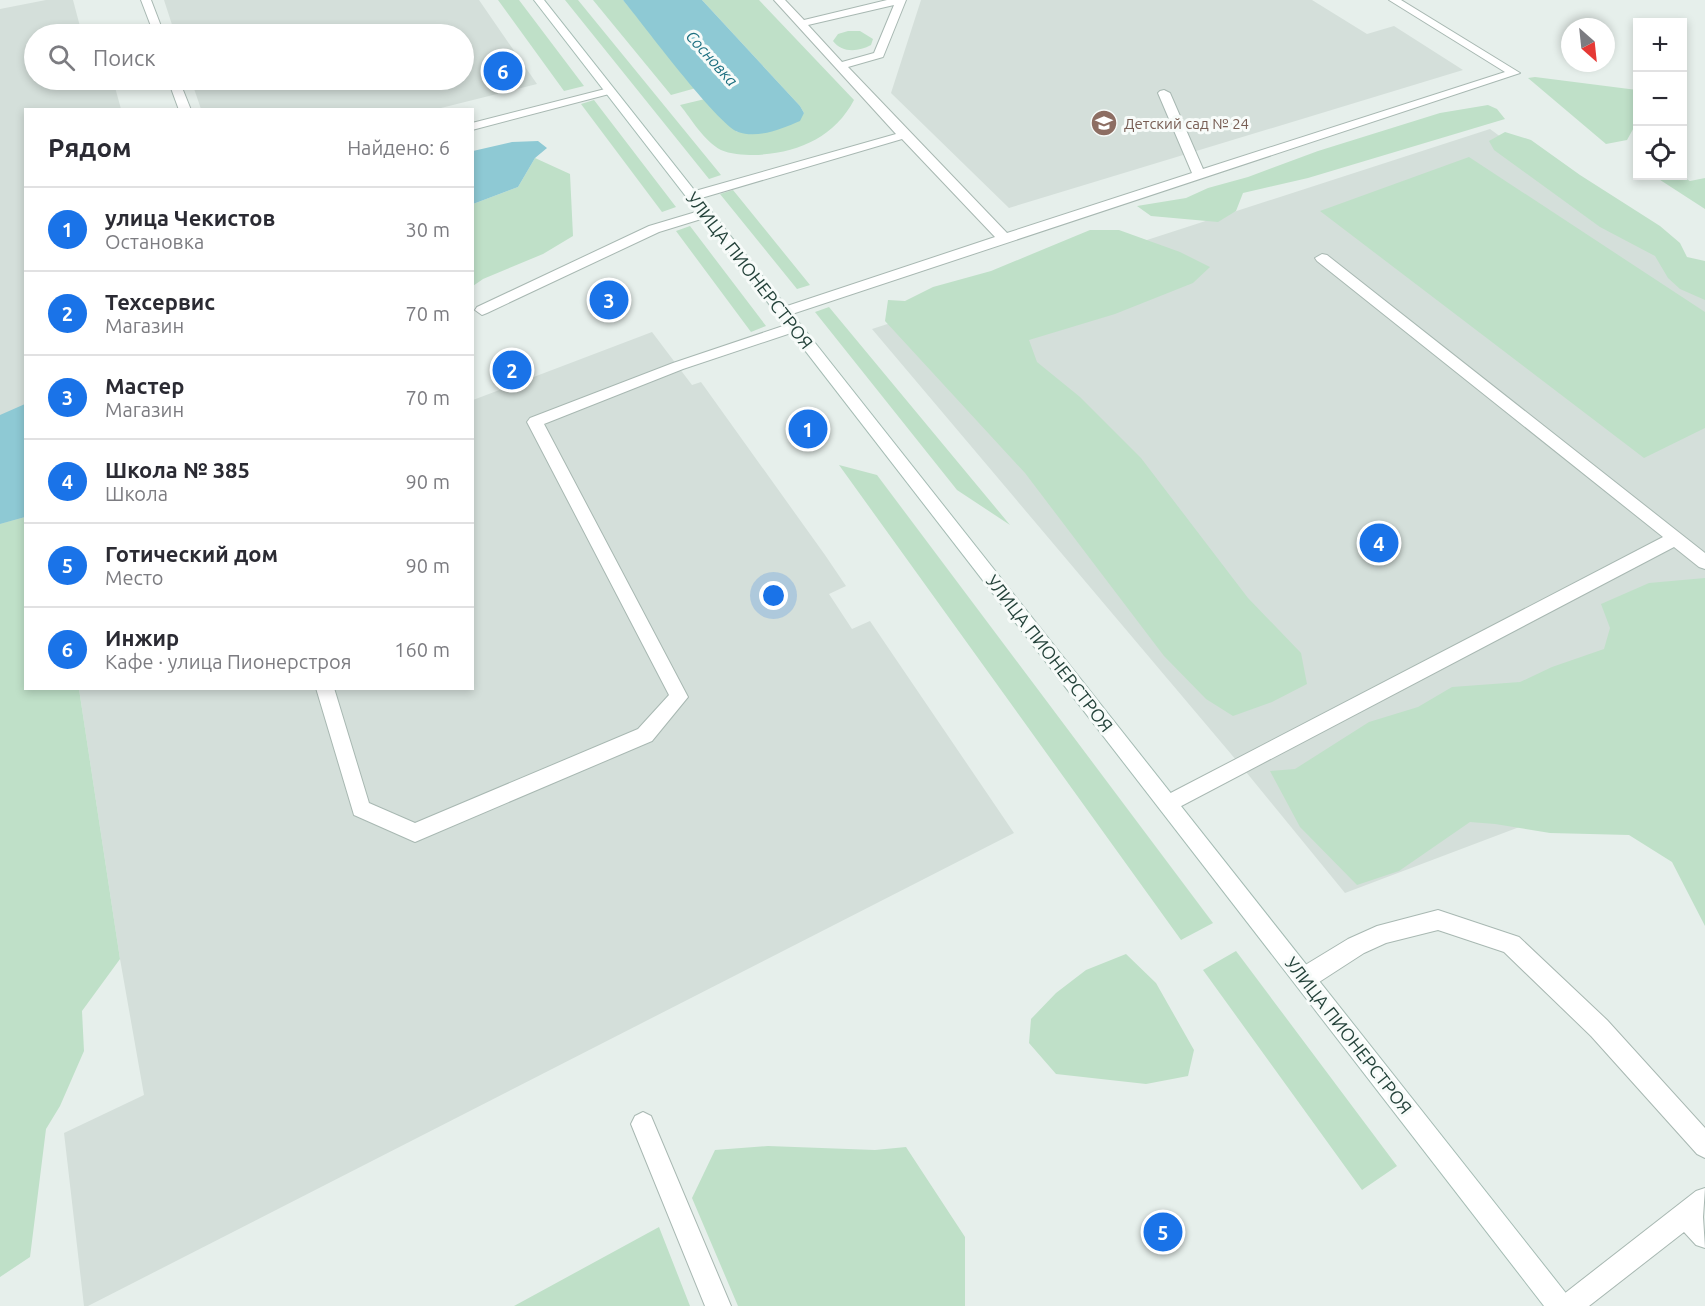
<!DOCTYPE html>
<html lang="ru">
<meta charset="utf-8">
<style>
:root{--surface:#fff;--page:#f7f7f7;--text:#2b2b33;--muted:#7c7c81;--line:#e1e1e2;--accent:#1a73e8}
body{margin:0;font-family:Ubuntu,sans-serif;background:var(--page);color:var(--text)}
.controls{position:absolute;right:18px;top:18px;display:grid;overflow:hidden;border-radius:0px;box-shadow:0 3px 9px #0003}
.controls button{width:54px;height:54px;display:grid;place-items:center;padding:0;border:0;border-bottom:2px solid var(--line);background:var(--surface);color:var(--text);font:30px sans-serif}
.compass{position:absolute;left:1561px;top:18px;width:54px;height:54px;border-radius:50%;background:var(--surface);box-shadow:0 3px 9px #0003;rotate:153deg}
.you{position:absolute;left:774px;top:596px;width:21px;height:21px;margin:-15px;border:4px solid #fff;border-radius:50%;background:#1a73e8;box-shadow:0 0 0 9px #1a73e833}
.badge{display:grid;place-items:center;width:39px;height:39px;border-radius:50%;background:var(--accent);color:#fff;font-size:20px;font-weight:700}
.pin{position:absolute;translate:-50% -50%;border:3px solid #fff;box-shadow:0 2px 6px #0006}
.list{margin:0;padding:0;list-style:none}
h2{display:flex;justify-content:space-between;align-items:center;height:78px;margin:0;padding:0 24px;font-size:26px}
h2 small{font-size:20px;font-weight:400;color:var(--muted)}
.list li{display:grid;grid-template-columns:39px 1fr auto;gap:18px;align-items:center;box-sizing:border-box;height:84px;padding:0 24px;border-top:2px solid var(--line)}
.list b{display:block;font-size:22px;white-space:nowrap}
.list p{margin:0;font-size:20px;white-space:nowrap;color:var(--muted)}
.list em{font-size:20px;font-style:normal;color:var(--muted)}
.icon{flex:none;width:33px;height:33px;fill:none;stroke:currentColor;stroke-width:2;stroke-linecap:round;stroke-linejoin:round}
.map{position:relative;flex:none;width:1705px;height:1306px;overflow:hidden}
.search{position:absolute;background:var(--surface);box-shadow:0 3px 9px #0003;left:24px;top:24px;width:450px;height:66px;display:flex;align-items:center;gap:15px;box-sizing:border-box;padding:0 21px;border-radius:33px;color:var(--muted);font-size:22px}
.panel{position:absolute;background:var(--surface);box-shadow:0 3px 9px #0003;left:24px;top:108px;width:450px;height:582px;border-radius:0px}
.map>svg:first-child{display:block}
</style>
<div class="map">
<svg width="1705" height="1306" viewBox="0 0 1705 1306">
<rect width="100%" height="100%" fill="#e6efeb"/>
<path fill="#d4dfda" d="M 46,0 L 73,0 L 82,34 L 34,34 L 34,80 L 113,80 L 121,109 L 26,110 L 25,604 L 0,623 L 0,9 Z
M 164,0 L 479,0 L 537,84 L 437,109 L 201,109 L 191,80 L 464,80 L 464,34 L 175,34 Z
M 921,0 L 1312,0 L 1367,34 L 1394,26 L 1463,70 L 1009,208 L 891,93 Z
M 1490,129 L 1705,287 L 1705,757 L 1345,893 L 1242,767 L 872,329 Z
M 652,332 L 692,385 L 701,382 L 825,555 L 846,586 L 829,594 L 852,629 L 870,621 L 1014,833 L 88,1306 L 84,1306 L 64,1133 L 144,1095 L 120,959 L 79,689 L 472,688 L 473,400 Z"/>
<path fill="#bfe0c8" d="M 498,0 L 519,0 L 584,86 L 564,91 Z
M 565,0 L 578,0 L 721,175 L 709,179 Z
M 593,0 L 623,0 L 696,88 L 671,95 Z
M 702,0 L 759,0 L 854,100 C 834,138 796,154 753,155 C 744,155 729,154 721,150 C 704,141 692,120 680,105 L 705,99 L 737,132 C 767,133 781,132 804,113 L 800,106 Z
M 848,31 L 860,31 L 873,39 L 871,45 C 858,52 842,53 833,41 L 838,34 Z
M 1535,77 L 1637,90 L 1637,122 L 1627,140 L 1606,144 L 1528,78 Z
M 594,100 L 676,207 L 662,212 L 581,104 Z
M 1488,105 L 1497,109 L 1505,119 L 1308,178 L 1243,193 L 1236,211 L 1218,222 L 1151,216 L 1137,206 L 1186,198 L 1208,188 L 1248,177 L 1318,151 L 1440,113 Z
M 1505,132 L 1531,140 L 1580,175 L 1660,226 L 1680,243 L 1687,257 L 1705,261 L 1705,300 L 1680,289 L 1668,278 L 1655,256 L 1600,227 L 1494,150 L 1489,141 Z
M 1469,157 L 1705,312 L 1705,428 L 1644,458 L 1320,211 Z
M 535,158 L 570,174 L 573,236 L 543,254 L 483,279 L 473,286 L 473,204 L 518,187 Z
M 1654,176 L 1681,176 L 1690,181 L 1705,178 L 1705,209 Z
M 733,190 L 810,285 L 797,289 L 720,194 Z
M 690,226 L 766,326 L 751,332 L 676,231 Z
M 1090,230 L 1119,230 L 1180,252 L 1210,267 L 1193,283 L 1115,314 L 1029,340 L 1037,362 L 1080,397 L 1141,458 L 1248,598 L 1301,653 L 1307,684 L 1272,702 L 1233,716 L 1206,699 L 1164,656 L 1025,473 L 885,321 L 888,300 L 905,301 L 933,287 L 991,271 Z
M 829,307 L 1010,525 L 957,490 L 815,312 Z
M 839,465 L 877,475 L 1213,923 L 1181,940 Z
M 25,517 L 26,688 L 79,689 L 120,959 L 82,1011 L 84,1051 L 60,1106 L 46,1129 L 30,1257 L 0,1277 L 0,524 Z
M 1705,578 L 1705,926 L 1672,862 L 1629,835 L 1550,833 L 1495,824 L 1470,822 L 1399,871 L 1357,885 L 1300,827 L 1270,771 L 1295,769 L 1369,722 L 1418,707 L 1452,687 L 1520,682 L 1552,667 L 1604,649 L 1610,628 L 1601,604 L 1649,583 Z
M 1236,951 L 1397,1166 L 1362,1190 L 1203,970 Z
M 1126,954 L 1156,983 L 1194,1050 L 1188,1076 L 1146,1084 L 1056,1074 L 1029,1043 L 1031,1019 L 1056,993 L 1086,970 Z
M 768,1146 L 875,1150 L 906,1147 L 965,1237 L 965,1306 L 738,1306 L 692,1198 L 715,1150 Z
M 659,1227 L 690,1306 L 514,1306 Z"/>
<path fill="#8ec9d4" d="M 623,0 L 702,0 L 800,106 L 804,113 L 800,121 C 782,129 757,139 738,132 C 717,124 642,23 623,0 Z
M 538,141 L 547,148 L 535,158 L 518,187 L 473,204 L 473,151 L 512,142 Z
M 25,404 L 25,517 L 0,524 L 0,415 Z"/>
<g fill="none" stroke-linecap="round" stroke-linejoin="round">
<defs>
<path id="lane" d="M 141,0 L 151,0 L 164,34 L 154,34 Z
M 774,0 L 785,0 L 804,20 L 887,0 L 906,0 L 883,57 L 848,67 L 1007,233 L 1192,173 L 1158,93 L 1160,91 L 1164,90 L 1170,93 L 1203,169 L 1505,72 L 1389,0 L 1401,0 L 1520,73 L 783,317 L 776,312 L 778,309 L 995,237 L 902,139 L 698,199 L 688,199 L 687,196 L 688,193 L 896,134 ZM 894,5 L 874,53 L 842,62 L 808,25 Z
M 168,80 L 179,80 L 191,110 L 179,110 Z
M 609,88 L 613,89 L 613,93 L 472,130 L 472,123 Z
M 706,209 L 711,210 L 712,213 L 711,216 L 659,232 L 487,313 L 482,315 L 475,310 L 477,307 L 649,226 Z
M 1322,254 L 1327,255 L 1705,553 L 1705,569 L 1699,567 L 1674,547 L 1168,813 L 1161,810 L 1158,804 L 1161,798 L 1663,537 L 1317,261 L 1315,258 Z
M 795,322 L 802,327 L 800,330 L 683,369 L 544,424 L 688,697 L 652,741 L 415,842 L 354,815 L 316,688 L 334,688 L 369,803 L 415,823 L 638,729 L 669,695 L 527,422 L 530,418 L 673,363 Z
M 1438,910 L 1519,937 L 1607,1020 L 1705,1128 L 1705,1158 L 1697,1154 L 1591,1036 L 1504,952 L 1438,930 L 1386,943 L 1364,953 L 1313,986 L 1305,989 L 1297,986 L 1294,978 L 1297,970 L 1348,939 L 1377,926 Z
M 643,1112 L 651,1116 L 731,1306 L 705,1306 L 631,1124 L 635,1116 Z
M 1705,1188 L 1703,1217 L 1705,1248 L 1696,1245 L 1684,1232 L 1589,1306 L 1556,1306 L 1560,1297 L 1696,1191 Z"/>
<path id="secondary" d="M 534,0 L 544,0 L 1569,1297 L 1573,1306 L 1544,1306 Z"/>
</defs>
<use href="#lane" stroke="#a8b8b2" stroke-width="2"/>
<use href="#secondary" stroke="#a4bbb3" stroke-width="2"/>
<use href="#lane" fill="#fff" fill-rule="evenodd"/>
<use href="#secondary" fill="#fff" fill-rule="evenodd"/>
</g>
<defs>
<symbol id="school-disc" viewBox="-11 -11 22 22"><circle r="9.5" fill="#8d6e63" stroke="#f7fbf9"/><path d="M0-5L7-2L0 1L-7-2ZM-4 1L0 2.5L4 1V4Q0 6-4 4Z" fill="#fff"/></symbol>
</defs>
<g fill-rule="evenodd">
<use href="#school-disc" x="1089" y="108" width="30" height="30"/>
</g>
<g text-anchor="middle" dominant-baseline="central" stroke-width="6" stroke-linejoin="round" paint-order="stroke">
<g font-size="15" fill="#785e54" stroke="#f7fbf9" text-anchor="start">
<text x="1124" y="123">Детский сад № 24</text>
</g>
<g font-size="16" font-style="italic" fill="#1c6f80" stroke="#f7fbf9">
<text transform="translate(712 58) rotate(48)">Сосновка</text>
</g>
<g font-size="18" fill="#24423a" stroke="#f7fbf9">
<text transform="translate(750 270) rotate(52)">УЛИЦА ПИОНЕРСТРОЯ</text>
<text transform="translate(1050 653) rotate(52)">УЛИЦА ПИОНЕРСТРОЯ</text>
<text transform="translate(1349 1035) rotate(52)">УЛИЦА ПИОНЕРСТРОЯ</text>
</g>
</g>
</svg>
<div class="controls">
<button>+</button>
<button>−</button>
<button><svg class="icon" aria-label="locate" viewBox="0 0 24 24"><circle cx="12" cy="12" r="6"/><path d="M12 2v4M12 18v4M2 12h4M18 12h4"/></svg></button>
</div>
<svg class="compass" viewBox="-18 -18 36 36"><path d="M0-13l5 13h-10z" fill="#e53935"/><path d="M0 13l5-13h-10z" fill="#7c7c81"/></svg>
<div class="you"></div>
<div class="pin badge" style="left:808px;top:429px">1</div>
<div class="pin badge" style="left:512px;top:370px">2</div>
<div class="pin badge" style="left:609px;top:300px">3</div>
<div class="pin badge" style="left:1379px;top:543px">4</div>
<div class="pin badge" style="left:1163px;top:1232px">5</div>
<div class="pin badge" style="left:503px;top:71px">6</div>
<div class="search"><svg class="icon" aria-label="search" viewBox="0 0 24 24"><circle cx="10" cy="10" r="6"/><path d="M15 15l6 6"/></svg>Поиск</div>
<section class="panel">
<h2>Рядом<small>Найдено: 6</small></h2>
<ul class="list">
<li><span class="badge">1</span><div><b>улица Чекистов</b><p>Остановка</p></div><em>30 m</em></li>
<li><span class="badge">2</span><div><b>Техсервис</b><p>Магазин</p></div><em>70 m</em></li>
<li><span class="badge">3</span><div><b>Мастер</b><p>Магазин</p></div><em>70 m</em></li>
<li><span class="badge">4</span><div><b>Школа № 385</b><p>Школа</p></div><em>90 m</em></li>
<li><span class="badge">5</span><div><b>Готический дом</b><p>Место</p></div><em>90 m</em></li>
<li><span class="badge">6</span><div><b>Инжир</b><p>Кафе · улица Пионерстроя</p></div><em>160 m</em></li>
</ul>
</section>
</div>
